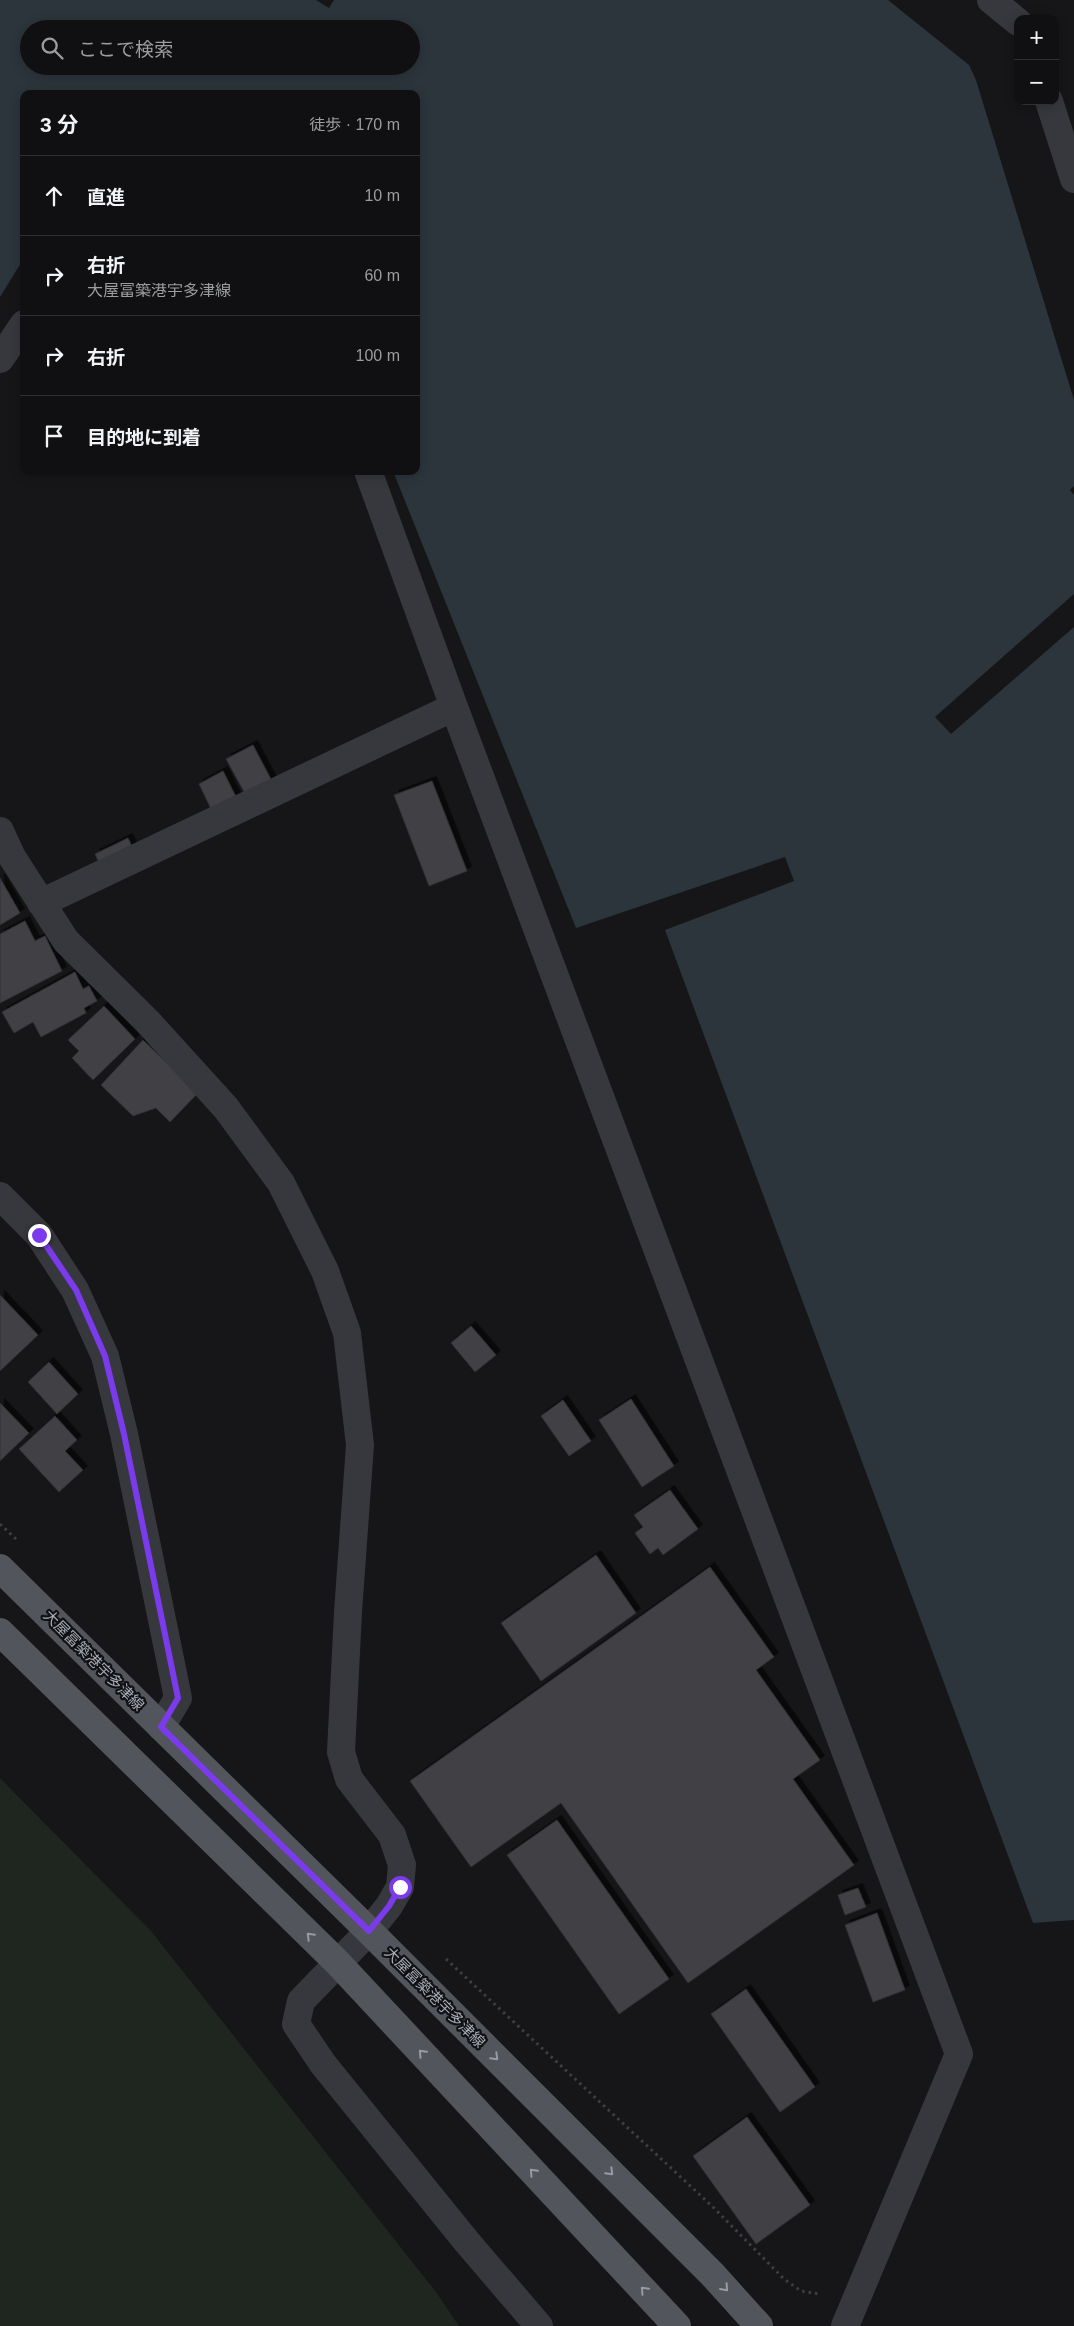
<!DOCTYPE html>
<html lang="ja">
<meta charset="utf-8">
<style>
:root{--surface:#101012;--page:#1e1e20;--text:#f1f3f6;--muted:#9c9d9f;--line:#303032}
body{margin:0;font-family:Helvetica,"Noto Sans JP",sans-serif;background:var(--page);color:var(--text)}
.controls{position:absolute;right:15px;top:15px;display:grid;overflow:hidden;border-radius:10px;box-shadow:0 2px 12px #0003}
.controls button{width:45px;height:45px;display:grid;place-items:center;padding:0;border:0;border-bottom:1px solid var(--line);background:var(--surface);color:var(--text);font:25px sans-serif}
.stop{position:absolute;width:15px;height:15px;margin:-11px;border:4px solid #7c3aed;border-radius:50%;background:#fff}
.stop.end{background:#7c3aed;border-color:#fff;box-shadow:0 1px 5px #0008}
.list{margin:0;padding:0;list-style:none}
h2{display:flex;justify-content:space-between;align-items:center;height:65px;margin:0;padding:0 20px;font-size:21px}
h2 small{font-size:16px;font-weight:400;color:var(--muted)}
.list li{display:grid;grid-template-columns:32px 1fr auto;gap:15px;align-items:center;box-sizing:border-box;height:80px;padding:0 20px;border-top:1px solid var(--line)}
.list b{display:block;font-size:19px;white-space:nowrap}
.list p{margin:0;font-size:16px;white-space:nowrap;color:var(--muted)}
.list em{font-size:16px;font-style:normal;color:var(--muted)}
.icon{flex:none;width:28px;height:28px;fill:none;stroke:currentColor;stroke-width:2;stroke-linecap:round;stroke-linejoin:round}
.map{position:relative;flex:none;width:1074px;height:2326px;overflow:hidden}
.search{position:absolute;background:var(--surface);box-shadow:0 2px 12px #0003;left:20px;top:20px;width:400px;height:55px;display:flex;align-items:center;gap:12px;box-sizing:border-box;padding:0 18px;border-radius:28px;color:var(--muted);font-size:19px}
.panel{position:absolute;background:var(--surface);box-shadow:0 2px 12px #0003;left:20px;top:90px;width:400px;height:385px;border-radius:10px}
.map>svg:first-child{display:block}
</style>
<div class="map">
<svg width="1074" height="2326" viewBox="0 0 1074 2326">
<defs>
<filter id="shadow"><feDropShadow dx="4.5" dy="-4.5" stdDeviation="0" flood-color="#0009"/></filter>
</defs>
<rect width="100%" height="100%" fill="#161618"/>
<path fill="#1e261f" d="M 0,1778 L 151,1931 L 436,2292 L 459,2326 L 0,2326 Z"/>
<path fill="#2c353c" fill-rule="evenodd" d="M 0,0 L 316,0 L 329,8 L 334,0 L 888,0 L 969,65 L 976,80 L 1074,400 L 1074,486 L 1070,490 L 1074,495 L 1074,594 L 935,717 L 951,734 L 1074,627 L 1074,1920 L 1033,1923 L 665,930 L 794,881 L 785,857 L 576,928 L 393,471 L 416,471 L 416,94 L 24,94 L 24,258 L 0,297 ZM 29,29 L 411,29 L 411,66 L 29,66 Z"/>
<path fill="#404145" stroke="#303034" filter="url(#shadow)" d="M 253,745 L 275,787 L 249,801 L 226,759 Z
M 223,771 L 239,803 L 214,815 L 199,784 Z
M 432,781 L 467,871 L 429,886 L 394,795 Z
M 128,838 L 135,853 L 102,870 L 95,854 Z
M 0,878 L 20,913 L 0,925 Z
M 25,921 L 35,941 L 45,936 L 62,971 L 0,1003 L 0,934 Z
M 75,972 L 83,989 L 89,986 L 97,1001 L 84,1008 L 86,1013 L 41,1037 L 33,1022 L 14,1033 L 2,1012 Z
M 104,1006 L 135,1039 L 93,1080 L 72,1058 L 79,1051 L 68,1040 Z
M 143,1040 L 198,1093 L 170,1122 L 156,1108 L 133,1116 L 101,1085 Z
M 0,1295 L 38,1335 L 0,1371 Z
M 471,1326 L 496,1355 L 475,1372 L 451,1343 Z
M 49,1362 L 78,1394 L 57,1414 L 28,1382 Z
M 631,1399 L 674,1466 L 642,1487 L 599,1420 Z
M 563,1400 L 591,1441 L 569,1456 L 541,1416 Z
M 0,1403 L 29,1433 L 0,1461 Z
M 55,1416 L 77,1440 L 65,1451 L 83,1470 L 59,1492 L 19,1449 Z
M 670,1490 L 698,1529 L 663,1555 L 658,1548 L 650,1554 L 635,1533 L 643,1527 L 634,1515 Z
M 596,1555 L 636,1613 L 541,1681 L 501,1623 Z
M 710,1567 L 774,1657 L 756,1670 L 820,1760 L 793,1779 L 854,1865 L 688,1983 L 561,1803 L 471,1867 L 410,1781 Z
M 557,1820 L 669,1979 L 619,2014 L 507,1855 Z
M 858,1888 L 866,1907 L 845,1915 L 838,1895 Z
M 877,1913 L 905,1990 L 873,2002 L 845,1925 Z
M 746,1989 L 815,2087 L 780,2112 L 711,2014 Z
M 747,2117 L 810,2205 L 756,2244 L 693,2156 Z"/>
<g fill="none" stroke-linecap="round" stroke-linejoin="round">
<path stroke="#3d3f44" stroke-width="3" stroke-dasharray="2.5 4" stroke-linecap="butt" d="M 0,1524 L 16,1539
M 446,1959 L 714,2208 L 784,2279 L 801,2291 L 819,2294"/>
<path stroke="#37383d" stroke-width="28" d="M 991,0 L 1018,22
M 1049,101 L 1074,179
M 0,359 L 24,324
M 454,707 L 959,2054 L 845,2326
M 0,831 L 12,857 L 66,941 L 148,1022 L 226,1108 L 281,1183 L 325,1271 L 347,1333 L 360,1445 L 348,1612 L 341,1752 L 349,1779 L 392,1835 L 402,1865 L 400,1887 L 389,1906 L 369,1931 L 301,2001 L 296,2024 L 323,2064 L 467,2242 L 539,2326
M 41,903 L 454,707 L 368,471
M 0,1196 L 39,1235 L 75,1290 L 105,1356 L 124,1434 L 178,1698 L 161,1727"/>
<path stroke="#53555c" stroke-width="28" d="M 0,1568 L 369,1931 L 712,2274 L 759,2326
M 0,1632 L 337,1962 L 677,2326"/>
</g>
<defs><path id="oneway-chevron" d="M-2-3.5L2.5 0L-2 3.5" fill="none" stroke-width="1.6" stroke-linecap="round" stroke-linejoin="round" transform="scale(1.25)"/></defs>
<g stroke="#979ba6">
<use href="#oneway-chevron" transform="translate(310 1936) rotate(-135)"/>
<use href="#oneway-chevron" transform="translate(422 2053) rotate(-133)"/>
<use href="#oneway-chevron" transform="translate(495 2057) rotate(45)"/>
<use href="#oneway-chevron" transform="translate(533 2172) rotate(-133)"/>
<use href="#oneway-chevron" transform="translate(610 2172) rotate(45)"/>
<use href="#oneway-chevron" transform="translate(725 2288) rotate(48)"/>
<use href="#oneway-chevron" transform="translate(644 2290) rotate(-133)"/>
</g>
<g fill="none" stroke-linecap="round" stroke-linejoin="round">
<path stroke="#7c3aed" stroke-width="6" d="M 39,1235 L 76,1290 L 105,1356 L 124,1434 L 178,1698 L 161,1727 L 369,1931 L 389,1906 L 400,1887"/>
</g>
<g text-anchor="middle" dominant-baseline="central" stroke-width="4.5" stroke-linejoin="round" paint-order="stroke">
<g font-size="15" fill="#a8adb8" stroke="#111113">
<text transform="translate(94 1660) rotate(45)">大屋冨築港宇多津線</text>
<text transform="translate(435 1997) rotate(45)">大屋冨築港宇多津線</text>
</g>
</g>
</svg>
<div class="controls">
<button>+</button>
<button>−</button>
</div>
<div class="stop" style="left:400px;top:1887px"></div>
<div class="stop end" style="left:39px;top:1235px"></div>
<div class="search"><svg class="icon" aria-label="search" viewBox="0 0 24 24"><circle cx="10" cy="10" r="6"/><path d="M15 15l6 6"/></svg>ここで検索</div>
<section class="panel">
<h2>3 分<small>徒歩 · 170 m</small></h2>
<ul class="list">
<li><svg class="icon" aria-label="ahead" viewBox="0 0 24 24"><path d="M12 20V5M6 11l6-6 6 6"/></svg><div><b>直進</b></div><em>10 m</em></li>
<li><svg class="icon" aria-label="right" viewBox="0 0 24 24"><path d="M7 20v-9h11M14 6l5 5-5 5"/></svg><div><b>右折</b><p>大屋冨築港宇多津線</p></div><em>60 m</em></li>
<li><svg class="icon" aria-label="right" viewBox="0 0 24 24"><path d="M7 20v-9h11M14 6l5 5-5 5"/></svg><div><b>右折</b></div><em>100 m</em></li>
<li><svg class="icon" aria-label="arrive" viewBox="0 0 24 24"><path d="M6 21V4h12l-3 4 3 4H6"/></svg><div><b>目的地に到着</b></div></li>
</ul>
</section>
</div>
